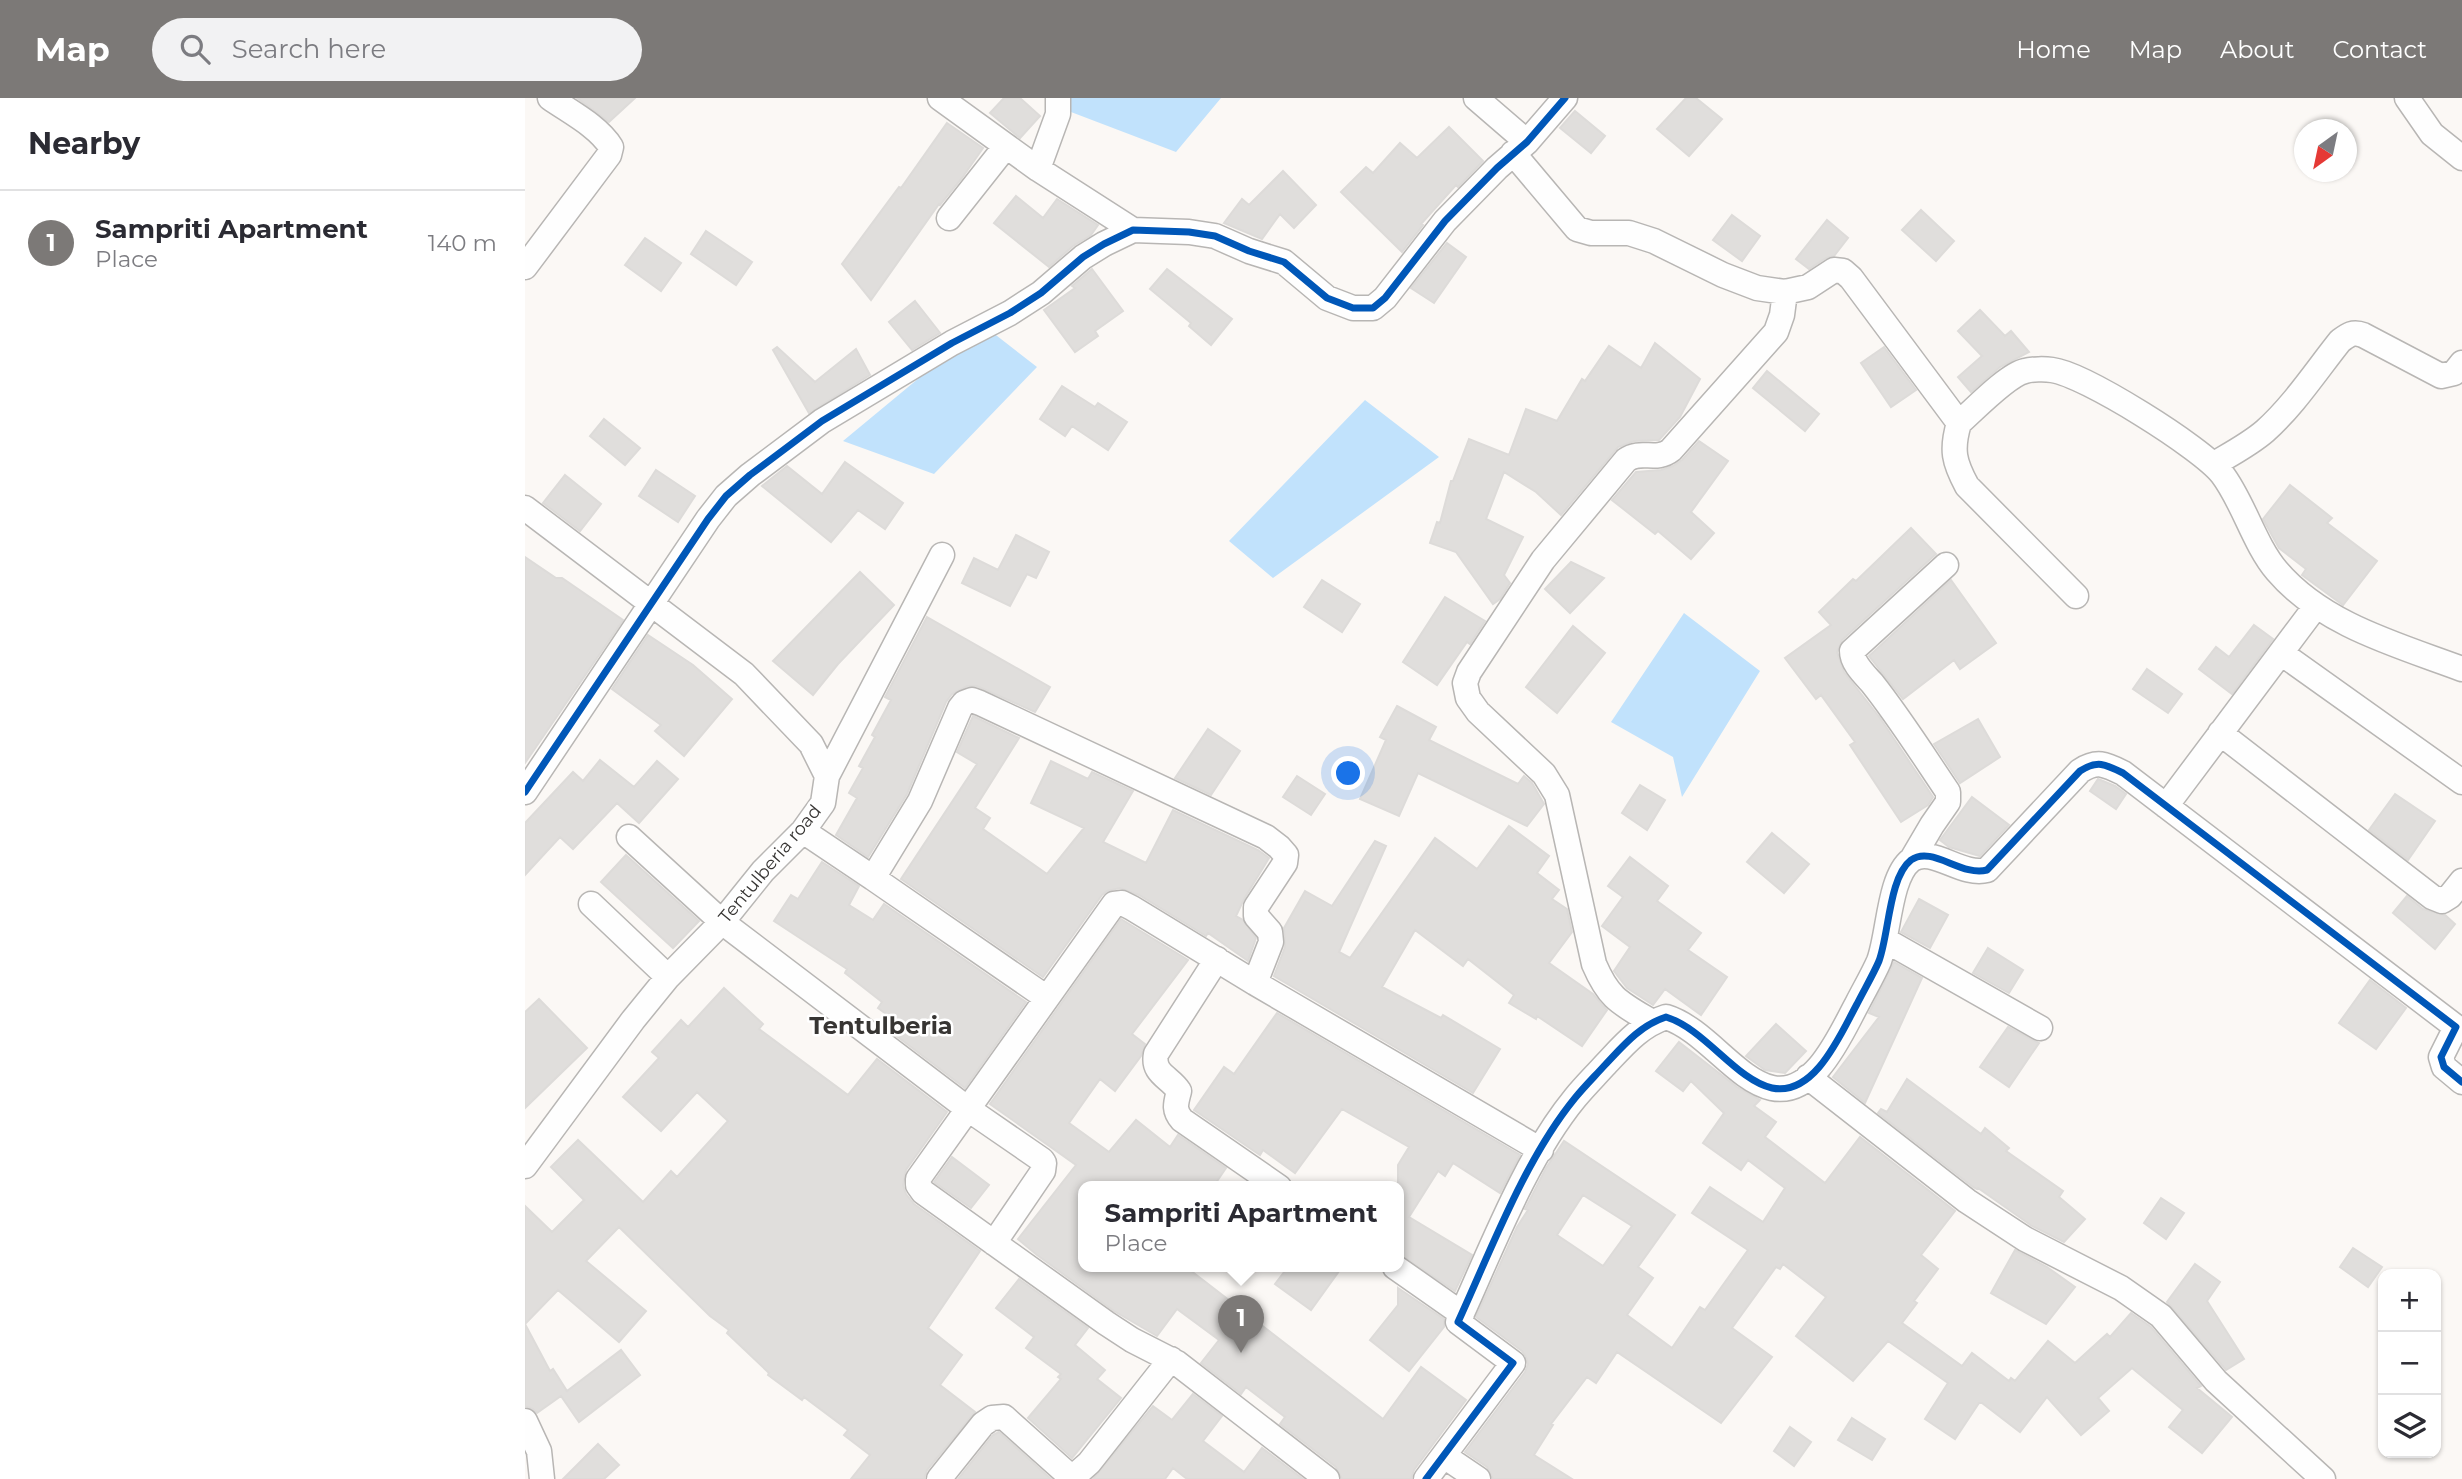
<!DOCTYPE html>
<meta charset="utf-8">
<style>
:root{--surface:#fff;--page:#f2f2f3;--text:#2b2b33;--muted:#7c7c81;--line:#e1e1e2;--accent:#7c7977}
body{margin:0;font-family:Montserrat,sans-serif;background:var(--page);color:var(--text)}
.controls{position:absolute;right:21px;bottom:21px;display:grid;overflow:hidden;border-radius:14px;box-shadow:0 2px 5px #0004}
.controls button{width:63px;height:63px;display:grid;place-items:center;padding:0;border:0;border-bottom:2px solid var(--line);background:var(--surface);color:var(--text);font:35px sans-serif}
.compass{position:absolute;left:1769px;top:21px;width:63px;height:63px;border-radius:50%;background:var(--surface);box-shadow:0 2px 5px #0004;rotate:213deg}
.you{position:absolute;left:824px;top:676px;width:24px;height:24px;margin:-18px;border:5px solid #fff;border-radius:50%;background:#1a73e8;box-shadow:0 0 0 10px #1a73e833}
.badge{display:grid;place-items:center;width:46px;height:46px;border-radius:50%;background:var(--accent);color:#fff;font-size:23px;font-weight:700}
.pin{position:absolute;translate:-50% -58px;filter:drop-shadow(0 2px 4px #0008)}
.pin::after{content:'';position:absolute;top:37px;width:24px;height:21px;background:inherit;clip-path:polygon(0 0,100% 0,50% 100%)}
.popup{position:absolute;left:553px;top:1083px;width:326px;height:91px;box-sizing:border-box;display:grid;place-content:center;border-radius:14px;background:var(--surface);filter:drop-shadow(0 2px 5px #0005);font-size:23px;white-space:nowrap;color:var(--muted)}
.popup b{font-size:26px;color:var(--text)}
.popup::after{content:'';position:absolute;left:50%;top:100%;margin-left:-14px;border:14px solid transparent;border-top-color:var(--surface)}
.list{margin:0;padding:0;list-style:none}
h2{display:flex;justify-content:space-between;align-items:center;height:91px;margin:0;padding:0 28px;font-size:30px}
h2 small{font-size:23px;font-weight:400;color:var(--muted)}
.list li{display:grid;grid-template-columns:46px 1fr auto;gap:21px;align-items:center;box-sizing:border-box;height:105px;padding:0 28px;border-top:2px solid var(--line)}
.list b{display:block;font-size:26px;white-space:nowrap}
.list p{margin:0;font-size:23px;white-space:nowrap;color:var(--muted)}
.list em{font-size:23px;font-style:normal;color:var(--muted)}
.icon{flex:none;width:38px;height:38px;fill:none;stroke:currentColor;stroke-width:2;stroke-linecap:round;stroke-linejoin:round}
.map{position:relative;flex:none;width:1937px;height:1381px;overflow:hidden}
header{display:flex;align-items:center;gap:42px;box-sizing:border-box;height:98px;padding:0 35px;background:var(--accent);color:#fff}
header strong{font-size:33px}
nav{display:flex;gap:38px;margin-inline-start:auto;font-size:24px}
.search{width:490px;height:63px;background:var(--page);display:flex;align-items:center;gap:18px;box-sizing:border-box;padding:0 24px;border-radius:38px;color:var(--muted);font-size:26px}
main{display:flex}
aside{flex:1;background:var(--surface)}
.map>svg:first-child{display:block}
</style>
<header>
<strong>Map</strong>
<div class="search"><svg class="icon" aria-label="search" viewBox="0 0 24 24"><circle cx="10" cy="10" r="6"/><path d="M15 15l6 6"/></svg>Search here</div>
<nav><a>Home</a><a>Map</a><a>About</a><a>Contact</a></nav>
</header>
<main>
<aside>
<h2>Nearby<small></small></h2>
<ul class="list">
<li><span class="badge">1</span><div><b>Sampriti Apartment</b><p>Place</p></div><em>140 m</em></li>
</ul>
</aside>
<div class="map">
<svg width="1937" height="1381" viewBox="0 0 1937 1381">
<rect width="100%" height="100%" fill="#fbf8f5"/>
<path fill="#c1e2fc" d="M 545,0 L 696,0 L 651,54 L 546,14 Z
M 458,227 L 512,269 L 409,376 L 318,343 Z
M 840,302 L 914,359 L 748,480 L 704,443 Z
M 1159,515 L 1235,573 L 1157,699 L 1148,659 L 1086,624 Z"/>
<path fill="#e0dedc" stroke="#dddbd9" stroke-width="2" fill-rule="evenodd" d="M 52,0 L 110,0 L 84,24 Z
M 479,0 L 495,0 L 515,18 L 495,40 L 465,15 Z
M 1161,0 L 1171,0 L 1197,21 L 1164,58 L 1132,31 Z
M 1050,13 L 1080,38 L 1066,55 L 1035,30 Z
M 422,25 L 458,50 L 437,80 L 415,107 L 414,106 L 346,202 L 317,166 L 374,89 L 376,90 Z
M 924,29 L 958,63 L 933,89 L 931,87 L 896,126 L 898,127 L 877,154 L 816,94 L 841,69 L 848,75 L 875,45 L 892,60 Z
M 758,73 L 791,107 L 769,130 L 755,116 L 737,141 L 699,125 L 717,101 L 724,107 Z
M 491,98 L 518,120 L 532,101 L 573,127 L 566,137 L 548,148 L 524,169 L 469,125 Z
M 1396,112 L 1429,143 L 1411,163 L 1377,132 Z
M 1207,117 L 1235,138 L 1217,163 L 1188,142 Z
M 1302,122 L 1323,140 L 1309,158 L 1301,160 L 1284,171 L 1271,161 Z
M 181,133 L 227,164 L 211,187 L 166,156 Z
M 120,140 L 156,165 L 136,193 L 100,167 Z
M 922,145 L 941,159 L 909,205 L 886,190 Z
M 567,171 L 598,213 L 570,233 L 573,238 L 550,254 L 519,212 L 550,190 L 547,188 Z
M 642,171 L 707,221 L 686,247 L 664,228 L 666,225 L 625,191 Z
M 390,203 L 415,235 L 387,252 L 364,224 Z
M 1455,212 L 1480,238 L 1486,233 L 1504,254 L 1475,269 L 1446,294 L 1433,279 L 1457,258 L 1433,233 Z
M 1130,245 L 1175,281 L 1155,319 L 1134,342 L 1109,343 L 1093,349 L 1036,417 L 1011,394 L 979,374 L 961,421 L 998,439 L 979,477 L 985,485 L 975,501 L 968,506 L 931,454 L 905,445 L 912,424 L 915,425 L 926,383 L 928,383 L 944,341 L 984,357 L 1001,311 L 1032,323 L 1057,281 L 1060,283 L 1084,248 L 1116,270 Z
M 252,249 L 290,284 L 331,251 L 345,277 L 284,315 L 248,252 Z
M 1359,249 L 1391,292 L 1366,309 L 1336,265 Z
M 1242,273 L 1294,316 L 1280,333 L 1228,290 Z
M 537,288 L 570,309 L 573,305 L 602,324 L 583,352 L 547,328 L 540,338 L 515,321 Z
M 79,321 L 115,350 L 100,367 L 65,338 Z
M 1174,343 L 1203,363 L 1166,414 L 1189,435 L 1166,461 L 1133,433 L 1130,436 L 1087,402 L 1111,374 L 1136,372 L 1148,368 L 1157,362 Z
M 320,364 L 378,405 L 360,431 L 333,412 L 306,444 L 237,388 L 262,368 L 297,396 Z
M 131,372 L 170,398 L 153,424 L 114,398 Z
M 40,377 L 76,406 L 55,433 L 18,405 Z
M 1765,387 L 1807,420 L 1802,425 L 1852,463 L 1818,507 L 1777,477 L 1781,471 L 1754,450 L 1738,421 Z
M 1386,430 L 1411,456 L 1317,542 L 1312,554 L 1319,574 L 1355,620 L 1408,699 L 1403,707 L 1376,724 L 1325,647 L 1330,644 L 1296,597 L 1291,601 L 1260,560 L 1306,527 L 1294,514 L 1328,481 L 1331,483 Z
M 491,437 L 524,454 L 511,480 L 502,476 L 485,508 L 437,485 L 449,460 L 473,472 Z
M 0,459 L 31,480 L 37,480 L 98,522 L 0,665 Z
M 1046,464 L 1079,480 L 1045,515 L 1020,491 Z
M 335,474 L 369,507 L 313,566 L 288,597 L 248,563 Z
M 797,482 L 835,506 L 817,534 L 779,509 Z
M 1426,482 L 1471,545 L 1435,571 L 1429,562 L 1378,601 L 1344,558 Z
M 920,499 L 960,523 L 945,546 L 942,544 L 912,587 L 878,564 Z
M 402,519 L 525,589 L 510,614 L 452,588 L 442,588 L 427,596 L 421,604 L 382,696 L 343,759 L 311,737 L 332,700 L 324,695 L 338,670 L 334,668 L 350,639 L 347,637 L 366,602 L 360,599 Z
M 1729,527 L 1748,541 L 1707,596 L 1674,571 L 1691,549 L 1704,559 Z
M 1048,528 L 1080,555 L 1032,615 L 1001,589 Z
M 123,537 L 168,567 L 207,601 L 159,658 L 130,633 L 136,627 L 87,591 Z
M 1622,571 L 1657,596 L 1643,615 L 1608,591 Z
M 872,608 L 911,629 L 904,642 L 993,686 L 999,678 L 1007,685 L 1019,706 L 1002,728 L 893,675 L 874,718 L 835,701 L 861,642 L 855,639 Z
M 448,618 L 494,640 L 450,710 L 465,720 L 458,731 L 522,776 L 559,730 L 506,705 L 526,663 L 563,681 L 567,674 L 608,693 L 578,744 L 621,765 L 648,712 L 733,752 L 744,760 L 719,801 L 711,818 L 718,822 L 731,840 L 723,863 L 683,835 L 681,838 L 614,797 L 595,790 L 582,793 L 577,797 L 518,879 L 376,781 L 452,666 L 432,654 Z
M 1453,621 L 1475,659 L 1435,685 L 1409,646 Z
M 683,631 L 715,653 L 686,697 L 650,680 Z
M 75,662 L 109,689 L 132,663 L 153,681 L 114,725 L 92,705 L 48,751 L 35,739 L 0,777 L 0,725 L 48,674 L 58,683 Z
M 772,678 L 800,696 L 786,717 L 758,699 Z
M 1573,681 L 1590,688 L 1601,696 L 1591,711 L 1565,693 Z
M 1115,687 L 1140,702 L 1122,732 L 1097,715 Z
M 1870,696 L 1910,723 L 1883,762 L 1844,732 Z
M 1447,699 L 1484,727 L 1455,758 L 1424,749 L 1415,742 Z
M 984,728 L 1024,758 L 1012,775 L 1034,792 L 1027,801 L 1042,811 L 1047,834 L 1024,865 L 1068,896 L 1082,912 L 1057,948 L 1012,918 L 1011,921 L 984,905 L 989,897 L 943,861 L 938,868 L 890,832 L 857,889 L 916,920 L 918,917 L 975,951 L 948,995 L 749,878 L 760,849 L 759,830 L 780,793 L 807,808 L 850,743 L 861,748 L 814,854 L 825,860 L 910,740 L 952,771 Z
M 1247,735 L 1284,766 L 1259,795 L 1222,764 Z
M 101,757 L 174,823 L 148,850 L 76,784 Z
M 1105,759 L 1143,788 L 1132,803 L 1176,835 L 1163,852 L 1202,879 L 1176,917 L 1140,891 L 1128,907 L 1102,890 L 1089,873 L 1105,849 L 1077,828 L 1098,799 L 1083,788 Z
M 297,764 L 334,788 L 324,807 L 348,822 L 359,806 L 501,904 L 440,990 L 369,936 L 376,927 L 353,910 L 357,904 L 320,875 L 322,871 L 249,823 L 266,797 L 273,801 Z
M 1882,798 L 1898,811 L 1920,817 L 1930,826 L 1910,851 L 1868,815 Z
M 1394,801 L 1423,817 L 1405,850 L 1376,834 Z
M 596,821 L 663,862 L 607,936 L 620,946 L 616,958 L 590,993 L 575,981 L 544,1025 L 584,1054 L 611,1022 L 645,1049 L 653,1037 L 701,1070 L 688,1089 L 558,1089 L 558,1169 L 661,1169 L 858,1321 L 896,1269 L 941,1302 L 889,1372 L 886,1381 L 817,1381 L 811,1369 L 755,1326 L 760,1319 L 721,1289 L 716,1296 L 676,1265 L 694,1242 L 652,1211 L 632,1238 L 589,1213 L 512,1157 L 493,1141 L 551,1067 L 465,1006 Z
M 1463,850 L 1498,872 L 1484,895 L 1448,875 Z
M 1369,864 L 1397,880 L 1340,1005 L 1308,979 L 1354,919 L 1344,915 Z
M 1845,882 L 1881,910 L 1851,951 L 1814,925 Z
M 199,890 L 238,926 L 234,931 L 323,997 L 352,961 L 422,1014 L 381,1072 L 378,1087 L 381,1096 L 389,1106 L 455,1153 L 403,1230 L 437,1257 L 415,1287 L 450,1314 L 402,1372 L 399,1381 L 326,1381 L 345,1357 L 319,1337 L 323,1332 L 279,1299 L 277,1302 L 243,1277 L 244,1275 L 202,1235 L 204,1232 L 185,1218 L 94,1129 L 61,1163 L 121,1213 L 94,1244 L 33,1192 L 0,1226 L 25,1273 L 28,1271 L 42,1293 L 96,1252 L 115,1277 L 54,1324 L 36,1298 L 12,1315 L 8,1311 L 0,1308 L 0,1108 L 27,1134 L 59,1102 L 26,1069 L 53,1042 L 118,1104 L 146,1073 L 152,1079 L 203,1023 L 172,994 L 136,1033 L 98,999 L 134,960 L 127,954 L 156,922 L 163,929 Z
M 14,901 L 62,950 L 0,1010 L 0,914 Z
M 752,915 L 995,1057 L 975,1095 L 928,1065 L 920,1078 L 913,1073 L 884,1119 L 947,1157 L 930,1193 L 873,1155 L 873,1067 L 884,1049 L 817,1011 L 770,1075 L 738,1052 L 735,1057 L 669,1012 L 699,969 L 709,976 Z
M 1251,926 L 1281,953 L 1260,975 L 1240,972 L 1221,958 Z
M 1483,929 L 1514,945 L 1484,989 L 1455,969 Z
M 1154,944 L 1212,989 L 1235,1002 L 1229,1008 L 1251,1024 L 1240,1039 L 1300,1085 L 1335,1039 L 1430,1113 L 1396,1157 L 1413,1171 L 1389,1203 L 1392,1205 L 1377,1225 L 1437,1268 L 1447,1255 L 1484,1283 L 1486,1280 L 1490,1283 L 1523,1243 L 1550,1265 L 1582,1236 L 1585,1239 L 1606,1215 L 1626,1229 L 1676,1288 L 1672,1290 L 1707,1319 L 1677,1355 L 1644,1329 L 1658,1312 L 1607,1270 L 1573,1300 L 1584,1313 L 1556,1337 L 1522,1299 L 1495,1334 L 1457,1305 L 1454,1305 L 1430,1341 L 1400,1321 L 1423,1285 L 1363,1243 L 1328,1283 L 1271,1238 L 1301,1199 L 1258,1166 L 1255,1171 L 1251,1169 L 1207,1230 L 1247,1259 L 1196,1325 L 1092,1254 L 1071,1285 L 1062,1279 L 1026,1326 L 1028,1327 L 1009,1357 L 1047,1381 L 968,1381 L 962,1369 L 940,1354 L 1000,1274 L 1003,1266 L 1001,1259 L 997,1253 L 951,1219 L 992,1129 L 1003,1112 L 1000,1111 L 1021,1070 L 1039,1043 L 1150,1117 L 1113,1169 L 1128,1180 L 1102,1217 L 1147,1250 L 1175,1209 L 1180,1212 L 1223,1152 L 1167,1115 L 1185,1089 L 1238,1124 L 1260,1090 L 1223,1062 L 1216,1072 L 1178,1045 L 1199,1015 L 1166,983 L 1158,993 L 1131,973 ZM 1058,1097 L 1107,1128 L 1078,1168 L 1032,1137 Z
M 1382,981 L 1456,1036 L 1460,1030 L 1484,1050 L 1481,1053 L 1538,1093 L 1534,1099 L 1560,1121 L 1539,1144 L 1507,1128 L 1453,1090 L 1452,1091 L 1448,1089 L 1353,1015 L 1356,1011 L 1362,1014 Z
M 427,1059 L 464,1087 L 446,1110 L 409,1084 Z
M 1636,1100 L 1659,1115 L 1641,1141 L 1619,1125 Z
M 1828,1150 L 1857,1169 L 1843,1189 L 1815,1169 Z
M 1490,1152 L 1522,1169 L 1550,1189 L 1521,1226 L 1466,1195 Z
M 1670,1166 L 1695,1184 L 1682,1203 L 1719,1261 L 1701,1272 L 1642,1204 Z
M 763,1169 L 817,1169 L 786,1212 L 750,1186 Z
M 494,1181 L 563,1230 L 550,1247 L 580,1272 L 572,1281 L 596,1300 L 547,1360 L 503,1320 L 536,1281 L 533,1279 L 536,1276 L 501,1250 L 509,1239 L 471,1210 Z
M 873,1190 L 919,1221 L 919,1229 L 884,1273 L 845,1242 L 873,1207 Z
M 668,1296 L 697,1318 L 678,1343 L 719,1374 L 737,1350 L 778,1381 L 662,1381 L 648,1370 L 640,1381 L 568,1381 L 628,1308 L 647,1322 Z
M 1327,1320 L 1360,1341 L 1347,1362 L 1313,1342 Z
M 1265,1329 L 1286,1344 L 1269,1368 L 1249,1353 Z
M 474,1334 L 526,1381 L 433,1381 L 468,1337 Z
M 73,1346 L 94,1367 L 79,1381 L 38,1381 Z"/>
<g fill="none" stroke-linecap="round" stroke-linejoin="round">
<defs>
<path id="street" d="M 415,0 L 513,71 L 608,132
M 951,0 L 1002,44
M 1882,0 L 1907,36 L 1937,60
M 988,55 L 1052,131 L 1066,135 L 1104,135 L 1129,143 L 1198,177 L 1232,190 L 1260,194 L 1283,189 L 1309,172 L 1318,173 L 1326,180 L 1434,325 C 1449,312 1482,277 1500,273 C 1507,271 1520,271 1527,272 C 1559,276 1677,350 1697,376 C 1718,403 1729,446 1752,473 C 1798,527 1873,547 1937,571
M 513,71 L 533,16 L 533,0
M 424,120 L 481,48
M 0,169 L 84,57 L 86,49 C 73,28 45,14 25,0
M 1434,325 C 1426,352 1429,364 1442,388 L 1551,498
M 1689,366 C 1706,356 1725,346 1740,333 C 1769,307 1791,273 1815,243 C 1823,237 1828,233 1838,237 L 1916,278 L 1929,275 L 1937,265
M 0,410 L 219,576 L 286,646 L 302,678 L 298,705 L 278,733 L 238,773 L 197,824 L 143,879 L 108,922 L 0,1068
M 1756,555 L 1937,684
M 1695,635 L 1907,799 L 1917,803 L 1925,798 L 1937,783
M 302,678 L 417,457
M 0,694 L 183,421 L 201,398 L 225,377 L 297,323 L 427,245 L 485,215 L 516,195 L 558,159 L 579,146 L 608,132 L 664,134 L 690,138 L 724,153 L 759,164 L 802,200 L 828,210 L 848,210 L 860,200 L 920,123 L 972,70 L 1002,44 L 1040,0
M 1641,708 L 1791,508
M 278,733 L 348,780 L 395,703 L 435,610 L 439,605 L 447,602 L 455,605 L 741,739 L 754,749 L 761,757 L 760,765 L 731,809 L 731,818 L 745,834 L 746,844 L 730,885 L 1016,1052
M 104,739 L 197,824 L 443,1011 L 517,1062 L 519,1065 L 518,1073 L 469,1145
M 1387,761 L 1407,727 L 1423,704 L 1423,694 C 1398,657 1374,619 1347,585 C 1339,576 1327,565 1327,553 L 1421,467
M 348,780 L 522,900
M 66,806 L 143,879
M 1360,842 L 1515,930
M 692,861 L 631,956 C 627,976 645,979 654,993 C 651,1005 648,1012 657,1022 L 754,1089
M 730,885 L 607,810 L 597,805 L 589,806 L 393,1081 L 393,1087 L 398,1094 L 581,1225 L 607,1242 L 652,1265 L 802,1381
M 1127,924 C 1095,905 1084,901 1069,866 L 1032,697 L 1019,676 L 953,614 L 943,600 L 940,585 L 944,574 L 1018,462 L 1101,362 C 1116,351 1131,364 1146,352 L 1251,234 L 1257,217 L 1260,194
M 1283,979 L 1442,1103 L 1500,1141 L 1596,1190 L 1636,1218 L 1691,1283 L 1798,1381
M 870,1169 L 937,1216
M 0,1323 L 14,1353 L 17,1381
M 919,1358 L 953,1381
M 414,1381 L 458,1326 L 467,1320 L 479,1319 L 547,1380 L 564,1365 L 646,1261
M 901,1381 L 988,1265 L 933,1224 C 966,1152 1000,1061 1050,1000 C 1059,989 1069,979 1079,968 C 1098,948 1114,928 1141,919 C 1180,931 1211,982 1247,990 C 1290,999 1316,935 1332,906 C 1339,892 1348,877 1354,863 C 1364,836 1364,779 1386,762 C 1407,747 1436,779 1462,772 L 1555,673 C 1572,662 1580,666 1598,675 L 1931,929 L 1916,959 L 1919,969 L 1937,984"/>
</defs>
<use href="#street" stroke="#b8b6b4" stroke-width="27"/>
<use href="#street" stroke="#fefefe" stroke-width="24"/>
<defs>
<path id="cycleway" d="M 0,694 L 183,421 L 201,398 L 225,377 L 297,323 L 427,245 L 485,215 L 516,195 L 558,159 L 579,146 L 608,132 L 664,134 L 690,138 L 724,153 L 759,164 L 802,200 L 828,210 L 848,210 L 860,200 L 920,123 L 972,70 L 1002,44 L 1040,0
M 901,1381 L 988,1265 L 933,1224 C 966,1152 1000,1061 1050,1000 C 1059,989 1069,979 1079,968 C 1098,948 1114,928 1141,919 C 1180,931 1211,982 1247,990 C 1290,999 1316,935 1332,906 C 1339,892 1348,877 1354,863 C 1364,836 1364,779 1386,762 C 1407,747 1436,779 1462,772 L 1555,673 C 1572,662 1580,666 1598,675 L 1931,929 L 1916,959 L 1919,969 L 1937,984"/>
</defs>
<use href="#cycleway" stroke="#fff" stroke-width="11"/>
<use href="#cycleway" stroke="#0057b8" stroke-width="7"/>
</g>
<g text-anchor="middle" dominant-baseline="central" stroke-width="5" stroke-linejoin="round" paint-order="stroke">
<g font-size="18" fill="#373533" stroke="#fff">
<text transform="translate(245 766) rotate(-50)">Tentulberia road</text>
</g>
<g font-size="24" font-weight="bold" fill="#373533" stroke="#fff">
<text x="356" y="927">Tentulberia</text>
</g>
</g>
</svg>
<div class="controls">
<button>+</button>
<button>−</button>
<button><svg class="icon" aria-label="layers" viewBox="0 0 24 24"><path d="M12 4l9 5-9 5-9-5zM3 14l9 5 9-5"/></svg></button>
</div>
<svg class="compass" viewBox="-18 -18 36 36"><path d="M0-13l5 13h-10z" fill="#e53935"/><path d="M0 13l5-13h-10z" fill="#7c7c81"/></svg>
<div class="you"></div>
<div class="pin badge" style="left:716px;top:1255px">1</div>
<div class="popup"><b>Sampriti Apartment</b>Place</div>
</div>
</main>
